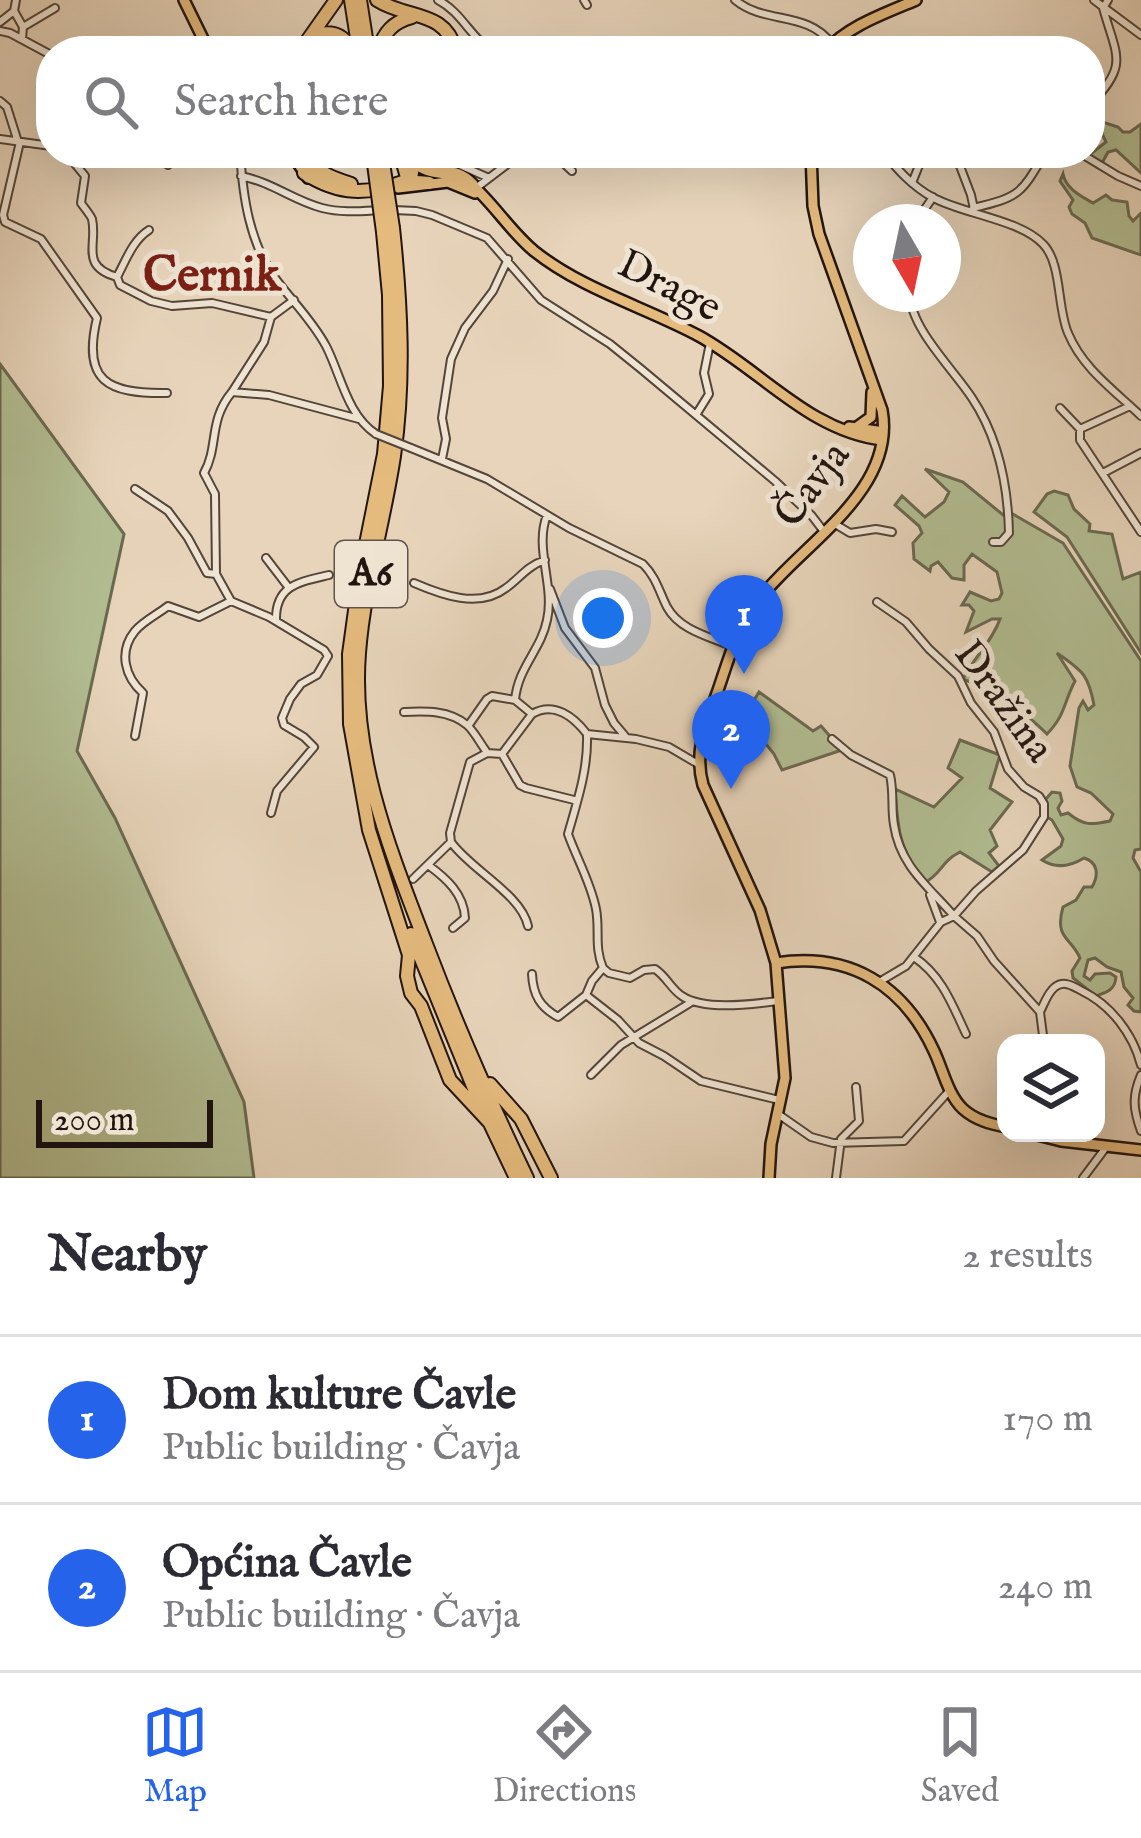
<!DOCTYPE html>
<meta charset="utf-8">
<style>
:root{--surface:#fff;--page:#f2f2f3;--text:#2b2b33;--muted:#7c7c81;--line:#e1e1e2;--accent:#2563eb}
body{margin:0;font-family:"IM FELL English",serif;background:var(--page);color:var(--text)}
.controls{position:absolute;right:36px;bottom:36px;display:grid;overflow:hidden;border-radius:24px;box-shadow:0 12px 48px #0002}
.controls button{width:108px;height:108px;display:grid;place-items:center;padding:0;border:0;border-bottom:3px solid var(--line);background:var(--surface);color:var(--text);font:60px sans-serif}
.compass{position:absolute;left:853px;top:204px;width:108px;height:108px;border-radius:50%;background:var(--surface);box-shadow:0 12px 48px #0002;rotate:171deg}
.scale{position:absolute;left:36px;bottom:30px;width:177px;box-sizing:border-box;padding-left:12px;border:6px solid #221510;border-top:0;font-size:33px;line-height:42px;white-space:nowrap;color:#221510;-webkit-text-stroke:9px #efe3d2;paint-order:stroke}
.you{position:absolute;left:603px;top:618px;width:42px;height:42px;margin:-30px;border:9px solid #fff;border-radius:50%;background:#1a73e8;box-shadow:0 0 0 18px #1a73e833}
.badge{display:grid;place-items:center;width:78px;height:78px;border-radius:50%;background:var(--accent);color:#fff;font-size:39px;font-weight:700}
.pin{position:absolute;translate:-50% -99px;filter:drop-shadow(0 3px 6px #0008)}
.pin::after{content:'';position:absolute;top:63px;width:42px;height:36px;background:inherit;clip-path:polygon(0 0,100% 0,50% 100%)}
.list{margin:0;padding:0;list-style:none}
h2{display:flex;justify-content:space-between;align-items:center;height:156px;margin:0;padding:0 48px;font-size:51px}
h2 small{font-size:39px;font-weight:400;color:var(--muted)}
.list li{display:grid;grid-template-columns:78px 1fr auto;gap:36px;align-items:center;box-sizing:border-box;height:168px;padding:0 48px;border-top:3px solid var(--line)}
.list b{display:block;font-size:45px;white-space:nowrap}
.list p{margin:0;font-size:39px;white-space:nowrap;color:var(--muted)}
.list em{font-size:39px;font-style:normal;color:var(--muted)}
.icon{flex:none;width:66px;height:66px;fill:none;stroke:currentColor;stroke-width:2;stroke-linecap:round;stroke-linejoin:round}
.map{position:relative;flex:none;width:1141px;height:1178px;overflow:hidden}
.search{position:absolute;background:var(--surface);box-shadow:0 12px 48px #0002;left:36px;right:36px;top:36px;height:132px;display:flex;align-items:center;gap:30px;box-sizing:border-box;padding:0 42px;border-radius:48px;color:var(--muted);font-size:45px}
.sheet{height:492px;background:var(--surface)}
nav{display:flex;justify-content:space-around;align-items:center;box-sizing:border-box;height:168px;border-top:3px solid var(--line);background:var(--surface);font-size:33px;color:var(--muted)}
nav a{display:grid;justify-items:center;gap:6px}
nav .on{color:var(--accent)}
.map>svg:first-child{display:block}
</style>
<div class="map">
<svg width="1141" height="1178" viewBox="0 0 1141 1178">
<rect width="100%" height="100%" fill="#e7d4ba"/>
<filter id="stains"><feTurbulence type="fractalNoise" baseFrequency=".00167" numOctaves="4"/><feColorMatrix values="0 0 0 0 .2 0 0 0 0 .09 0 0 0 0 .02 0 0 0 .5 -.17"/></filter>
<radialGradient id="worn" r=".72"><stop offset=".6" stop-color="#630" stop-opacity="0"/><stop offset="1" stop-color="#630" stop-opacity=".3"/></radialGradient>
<path fill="#b2bd92" stroke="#6a6951" stroke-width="3" d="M 1101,92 L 1093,104 L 1093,119 L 1118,127 L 1123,132 L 1130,132 L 1141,124 L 1141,173 L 1116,150 L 1108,152 L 1101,165 L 1088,156 L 1106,142 L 1100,129 L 1090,130 L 1090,98 Z
M 1063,174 C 1066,189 1081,196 1093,203 L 1106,195 L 1112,200 L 1127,202 L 1129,216 L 1133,221 L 1141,213 L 1141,255 L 1092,238 L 1085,223 L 1072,214 L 1069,207 L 1073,200 L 1060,181 Z
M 0,364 L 124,534 L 77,751 L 115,818 L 244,1102 L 254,1178 L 0,1178 Z
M 925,469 L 963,482 L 1008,519 L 1011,513 L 1063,543 L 1141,661 L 1141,849 L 1135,850 L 1133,858 L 1141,872 L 1141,1012 L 1134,1011 L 1128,1005 L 1133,998 L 1124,987 L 1121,972 L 1107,967 L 1095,958 L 1088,960 L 1084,976 L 1090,980 L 1095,974 L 1110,973 L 1116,977 C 1115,990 1107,992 1096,996 L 1073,978 L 1072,971 L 1080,958 C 1071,937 1054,939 1063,907 L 1076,900 L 1084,887 L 1092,887 C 1099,875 1098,862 1084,858 C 1071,866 1056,869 1042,860 L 1061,846 L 1063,839 L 1052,820 L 1045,816 L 1045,800 L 1052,792 L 1060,793 L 1062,801 L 1058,808 L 1061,815 L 1068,813 C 1084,826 1091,825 1110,821 L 1113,814 L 1091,793 L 1077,787 L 1070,766 L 1079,708 L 1083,701 L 1088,710 L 1094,705 C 1088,673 1082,671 1057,653 L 1075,681 C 1063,704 1066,714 1047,734 C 1025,712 993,690 963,679 C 974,657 992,642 1000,619 L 992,619 L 966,632 L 974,611 L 969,605 L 962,605 L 970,592 L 991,601 L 999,599 L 1002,593 L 997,572 L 972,554 L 964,565 L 964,580 L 952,578 L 938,562 L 931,566 L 930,571 L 914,559 L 913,543 L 922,533 L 919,526 L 895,505 L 902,496 L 925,517 L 944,502 L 949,492 Z
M 1054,491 L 1068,495 L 1074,509 L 1090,524 L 1089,531 L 1112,534 L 1123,579 L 1141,572 L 1141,653 L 1067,537 L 1034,512 L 1047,494 Z
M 759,692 L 813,731 L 821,726 L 842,750 L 782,770 L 774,754 L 744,717 Z
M 960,740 L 1000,755 L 990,788 L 1012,802 L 990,830 L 997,846 L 989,853 L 999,866 L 992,872 L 960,852 C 940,862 943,873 924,883 C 899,847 898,832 895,789 L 934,807 L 962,778 L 948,768 Z"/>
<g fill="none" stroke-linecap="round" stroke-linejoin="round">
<defs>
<path id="minor" d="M 438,0 C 461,12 470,36 491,51
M 584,0 L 587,5
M 735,0 C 765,25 807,10 832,44
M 1094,0 L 1141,35
M 14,11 L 23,27 L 22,39
M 0,22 L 14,11 L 16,0
M 23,27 L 55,8
M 0,31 L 10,33 L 51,55
M 0,101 L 7,107 L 18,142
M 1090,105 C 1129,64 1117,58 1103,8 L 1108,0
M 0,139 L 51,146
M 20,142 L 3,215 L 5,222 L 41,239 L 97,318 C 82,381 107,394 167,393
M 66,153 L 85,176 L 81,203 C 83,206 91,216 92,219 C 98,244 79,266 117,277
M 151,153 L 168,165 L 175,153
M 240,153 C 243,196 249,242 275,278 C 292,301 312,320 326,346 C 341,375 347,415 376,434
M 440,153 L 446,159 L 489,178
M 553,153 L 572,171
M 884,153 C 898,170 912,186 932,197 C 962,214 1019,219 1043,244 C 1062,263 1057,308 1068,333 C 1083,369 1114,390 1141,416
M 955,153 L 971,195 L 974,209
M 1080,153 L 1118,176 L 1141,186
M 241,176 C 274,183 292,200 322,208 C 341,213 361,211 380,210
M 912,183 L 924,153
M 476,188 L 522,153
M 973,208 C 1020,197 1021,194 1045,153
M 394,210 L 416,211 L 432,215 L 487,238 L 541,300 L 610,344 L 641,369 L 775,481 L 812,516 L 825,533
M 916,222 L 933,197
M 149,230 C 133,240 126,260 117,277 L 120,285 L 151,301 L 172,306 L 212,303 L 271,317
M 910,294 C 910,328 954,370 972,398 C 998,437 1008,487 1009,533 L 1001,542 L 993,542
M 232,392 L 264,342 L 271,317 L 294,300
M 1060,408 L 1080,429 L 1130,406
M 696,415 L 709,394 L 704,373 L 710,343
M 1080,429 L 1080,440 L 1141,532
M 411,448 L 487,479 L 569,528 L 643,564 C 656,577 659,591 667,607 C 680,631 711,637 734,647
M 442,459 L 446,439 L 442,418 L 451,359 L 465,328 L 493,291 L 508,259
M 1103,473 L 1141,453
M 135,489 L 168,511 L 188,538 L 207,573 L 216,574
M 547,515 C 534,548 555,586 547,620 C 541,650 518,667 515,700 L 532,714 C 554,701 574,717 587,734 L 636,739 L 669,747 L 698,764
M 835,524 L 850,533 L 876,529 L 892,532
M 266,558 L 289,588
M 414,583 C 442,595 479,609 506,588 C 520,578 527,566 545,560
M 550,589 L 565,628 L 595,668 L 605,705 L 614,723 L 625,736
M 276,621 C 275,585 299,582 329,575
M 404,712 C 426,711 449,710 467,725 C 474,731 480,743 486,751
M 468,726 L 487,699 L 492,696 L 515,700
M 135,736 L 143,693 C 125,677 118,652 135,631 C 143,621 158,614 168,606 L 199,617 L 231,601
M 587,736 C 588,770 577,802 568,834 C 577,859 591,883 596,909 C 600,930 594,947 603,968
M 832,739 L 851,755 L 890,775 C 894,792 891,808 894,825 C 900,866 929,887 954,916 L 976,891 L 1023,850 L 1044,817 L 1044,804 L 1039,796 L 1024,787 L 1008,769 L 994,732 L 971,703 L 958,676 L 929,649 L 906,622 L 877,602
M 502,754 L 520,785 L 526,788 L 574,800
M 271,813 L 277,791 L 314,747 L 304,737 L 284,725 L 282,718 L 290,699 L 301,684 L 317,675 L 328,656 L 324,650 L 269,617 L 231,601 L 216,574 L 215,494 L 204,473 C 219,446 208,421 232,392 L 269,395 L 359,419
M 451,842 L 450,833 L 470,762 L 487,753 L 502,754 L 532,714
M 451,842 C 471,870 521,894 528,926
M 428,865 C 446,878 464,894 465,918 L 453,928
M 413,879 L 451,842
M 930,895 L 940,922
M 914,957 C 942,976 952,1004 966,1034
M 603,968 L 609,973 L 630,978 L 644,970 L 655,969 C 667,977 671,989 682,996 C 704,1011 753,1004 778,1001
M 532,974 C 533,995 540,1007 558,1017 L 586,995 L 592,981 L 603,968
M 879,982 L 906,966 L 941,922 L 954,916 L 977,936 L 994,961 L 1040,1012 L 1044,1043
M 586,995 L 618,1020 L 639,1043 L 664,1056 L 701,1081 L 779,1100
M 1040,1012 C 1044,1004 1048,992 1055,987 C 1064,980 1073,986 1082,991 C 1111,1005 1133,1034 1141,1065
M 591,1075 L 621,1045 L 690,1003
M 1141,1075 C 1132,1096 1133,1109 1141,1131
M 778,1114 L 811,1137 L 833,1143 L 904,1141 L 950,1090
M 836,1178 L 841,1139 L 859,1121 L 856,1087
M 1083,1178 L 1107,1146"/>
<path id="major" d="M 184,0 L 209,51
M 826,51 C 847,26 886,13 916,0
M 291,153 L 308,178
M 300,153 L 315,172
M 471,184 C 494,204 510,231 534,251 C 583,290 645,307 699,336 C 761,370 809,431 882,440
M 398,188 L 448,182 L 475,193
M 849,427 L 877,431 L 883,436
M 857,427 L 871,417 L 872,392
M 776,963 C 849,952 903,984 934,1051 C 943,1070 948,1095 963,1109 C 975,1120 991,1124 1006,1127
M 1029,1133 L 1061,1141 L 1141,1150
M 769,1178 L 771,1144 L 785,1078 L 776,963 L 760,910 L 703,785 C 694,753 705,726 716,696 C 727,665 736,629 756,603 C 798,546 897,493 882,410 L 819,234 L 813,206 L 811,153"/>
<path id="highway" d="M 351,0 L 359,51
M 360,0 L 368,51
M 377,0 C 408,20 445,9 456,51
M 310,37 C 328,30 343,32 352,51
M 300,51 L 336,0
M 378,51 C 384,32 393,22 412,17
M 311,153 C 316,175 332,177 351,184
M 400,153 L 407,177 L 417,182 L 429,183
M 411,158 C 432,181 452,163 472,185
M 304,173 C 340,196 367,195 406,181 L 412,173 L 412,159
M 393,228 C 401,304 405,380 394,456 C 384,522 364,587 359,653 C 351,755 390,850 426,944 C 456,1023 490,1101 527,1178
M 383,232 L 389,295 L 390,386 L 384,454 L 360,574 L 349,654 L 350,724 L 369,830 L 409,955 L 407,976 L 411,993 L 421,1006 L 450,1080 L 490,1123
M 411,934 L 477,1096 L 516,1178
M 490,1084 L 521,1119 L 551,1178"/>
</defs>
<use href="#minor" stroke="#53453a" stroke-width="10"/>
<use href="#major" stroke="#221510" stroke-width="14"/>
<use href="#highway" stroke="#221510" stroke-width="16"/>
<use href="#minor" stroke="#efe3d2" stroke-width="6"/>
<use href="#major" stroke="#e4ba7d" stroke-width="9"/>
<use href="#highway" stroke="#e4ba7d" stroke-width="12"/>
<defs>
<path id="minor-bridge" d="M 376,434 L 411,448"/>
<path id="highway-bridge" d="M 383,163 L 393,228
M 374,164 L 383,232"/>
</defs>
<use href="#minor-bridge" stroke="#53453a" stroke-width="10" stroke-linecap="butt"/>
<use href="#highway-bridge" stroke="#221510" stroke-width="16" stroke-linecap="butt"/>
<use href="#minor-bridge" stroke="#efe3d2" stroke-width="6"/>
<use href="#highway-bridge" stroke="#e4ba7d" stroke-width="12"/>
</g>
<g text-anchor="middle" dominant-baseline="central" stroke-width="10" stroke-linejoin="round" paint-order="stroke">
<rect fill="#efe3d2" stroke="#60534a" stroke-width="3" x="335" y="541" width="72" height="66" rx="9"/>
<g font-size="39" font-weight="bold" fill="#221510">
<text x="371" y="574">A6</text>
</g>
<g font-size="42" fill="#221510" stroke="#efe3d2">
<text transform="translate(669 287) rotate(27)">Drage</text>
<text transform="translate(813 485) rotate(-53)">Čavja</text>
<text transform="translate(1003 702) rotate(54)">Dražina</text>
</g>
<g font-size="48" font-weight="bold" fill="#7a1f14" stroke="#efe3d2">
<text x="212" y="277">Cernik</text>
</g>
</g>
<rect width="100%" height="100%" filter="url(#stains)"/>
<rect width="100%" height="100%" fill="url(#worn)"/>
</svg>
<div class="controls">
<button><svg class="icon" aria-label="layers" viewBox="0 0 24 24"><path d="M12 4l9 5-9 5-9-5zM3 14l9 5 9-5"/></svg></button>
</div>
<svg class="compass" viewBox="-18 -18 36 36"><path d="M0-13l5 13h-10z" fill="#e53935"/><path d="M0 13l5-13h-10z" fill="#7c7c81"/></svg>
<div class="scale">200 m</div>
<div class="you"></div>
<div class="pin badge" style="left:744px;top:674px">1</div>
<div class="pin badge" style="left:731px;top:789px">2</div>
<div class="search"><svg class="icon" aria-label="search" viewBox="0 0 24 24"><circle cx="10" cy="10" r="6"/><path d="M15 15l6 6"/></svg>Search here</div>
</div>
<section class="sheet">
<h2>Nearby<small>2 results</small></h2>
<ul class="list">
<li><span class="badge">1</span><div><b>Dom kulture Čavle</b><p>Public building · Čavja</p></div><em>170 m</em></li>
<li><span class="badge">2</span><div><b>Općina Čavle</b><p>Public building · Čavja</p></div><em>240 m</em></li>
</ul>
</section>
<nav>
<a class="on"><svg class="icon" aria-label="map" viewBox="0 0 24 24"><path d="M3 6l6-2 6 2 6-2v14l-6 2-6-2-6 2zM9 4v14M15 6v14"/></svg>Map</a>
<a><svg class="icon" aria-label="directions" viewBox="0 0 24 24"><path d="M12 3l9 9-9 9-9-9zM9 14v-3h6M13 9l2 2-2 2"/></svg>Directions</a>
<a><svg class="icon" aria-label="saved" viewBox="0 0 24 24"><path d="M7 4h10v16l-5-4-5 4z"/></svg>Saved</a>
</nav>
